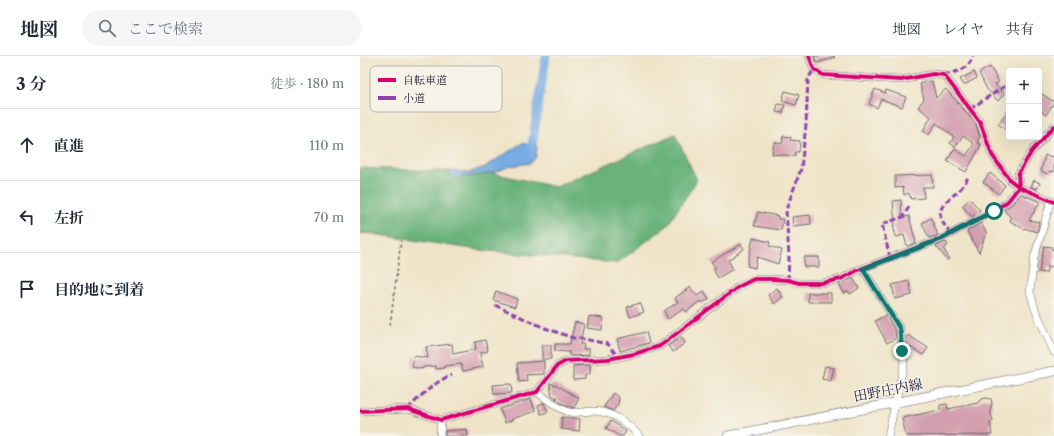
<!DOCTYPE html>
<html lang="ja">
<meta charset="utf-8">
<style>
:root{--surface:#fff;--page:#f6f6f7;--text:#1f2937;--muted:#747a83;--line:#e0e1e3}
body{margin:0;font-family:"Libre Caslon Text","Noto Serif JP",serif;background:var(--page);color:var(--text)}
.controls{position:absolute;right:12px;top:12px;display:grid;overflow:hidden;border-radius:4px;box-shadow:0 4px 16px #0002}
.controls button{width:36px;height:36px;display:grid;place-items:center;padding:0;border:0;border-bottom:1px solid var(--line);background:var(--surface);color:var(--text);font:20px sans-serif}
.stop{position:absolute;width:12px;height:12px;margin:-9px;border:3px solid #0f766e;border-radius:50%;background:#fff}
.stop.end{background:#0f766e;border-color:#fff;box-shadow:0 1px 4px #0008}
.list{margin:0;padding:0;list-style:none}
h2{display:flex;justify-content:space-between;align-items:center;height:52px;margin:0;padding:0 16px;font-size:17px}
h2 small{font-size:13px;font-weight:400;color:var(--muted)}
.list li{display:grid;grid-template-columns:26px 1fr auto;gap:12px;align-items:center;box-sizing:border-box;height:72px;padding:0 16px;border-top:1px solid var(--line)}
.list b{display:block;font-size:15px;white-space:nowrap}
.list em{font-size:13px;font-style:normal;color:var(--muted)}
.icon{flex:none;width:22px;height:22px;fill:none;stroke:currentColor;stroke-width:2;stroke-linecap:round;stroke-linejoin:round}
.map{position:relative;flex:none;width:694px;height:380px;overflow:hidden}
header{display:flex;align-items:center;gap:24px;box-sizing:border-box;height:56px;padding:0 20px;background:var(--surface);border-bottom:1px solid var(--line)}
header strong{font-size:19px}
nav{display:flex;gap:22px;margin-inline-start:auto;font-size:14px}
.search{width:280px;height:36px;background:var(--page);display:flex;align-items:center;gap:10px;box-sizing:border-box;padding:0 14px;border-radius:22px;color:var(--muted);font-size:15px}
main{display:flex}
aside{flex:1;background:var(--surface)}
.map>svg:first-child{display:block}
</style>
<header>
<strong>地図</strong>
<div class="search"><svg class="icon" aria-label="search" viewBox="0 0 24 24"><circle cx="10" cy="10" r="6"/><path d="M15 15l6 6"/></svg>ここで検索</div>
<nav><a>地図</a><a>レイヤ</a><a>共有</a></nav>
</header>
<main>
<aside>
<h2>3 分<small>徒歩 · 180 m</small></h2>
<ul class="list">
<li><svg class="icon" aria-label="ahead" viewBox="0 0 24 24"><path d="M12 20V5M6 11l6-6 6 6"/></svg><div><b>直進</b></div><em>110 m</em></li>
<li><svg class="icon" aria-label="left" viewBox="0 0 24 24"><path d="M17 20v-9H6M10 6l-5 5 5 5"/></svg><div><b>左折</b></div><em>70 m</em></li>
<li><svg class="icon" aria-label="arrive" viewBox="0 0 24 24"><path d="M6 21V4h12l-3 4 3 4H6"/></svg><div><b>目的地に到着</b></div></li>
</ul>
</aside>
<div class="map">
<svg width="694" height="380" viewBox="0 0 694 380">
<rect width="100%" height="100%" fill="#f7f3e8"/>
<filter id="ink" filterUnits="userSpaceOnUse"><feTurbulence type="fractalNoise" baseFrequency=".025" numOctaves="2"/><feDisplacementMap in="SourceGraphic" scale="8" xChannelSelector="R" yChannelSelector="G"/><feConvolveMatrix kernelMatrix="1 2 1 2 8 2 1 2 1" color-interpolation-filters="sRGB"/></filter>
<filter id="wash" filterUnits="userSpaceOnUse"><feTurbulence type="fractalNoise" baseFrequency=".012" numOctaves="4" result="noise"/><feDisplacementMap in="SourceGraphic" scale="16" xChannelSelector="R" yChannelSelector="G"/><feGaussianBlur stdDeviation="0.9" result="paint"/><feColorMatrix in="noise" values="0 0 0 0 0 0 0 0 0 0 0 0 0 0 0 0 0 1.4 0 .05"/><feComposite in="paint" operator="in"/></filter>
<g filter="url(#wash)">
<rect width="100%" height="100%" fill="#efe4c8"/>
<path fill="#69b27a" stroke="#466a5a" d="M 315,78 L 337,124 L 307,170 L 257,207 L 119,194 L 6,177 L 0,178 L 0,112 L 132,117 L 196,131 Z"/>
<path fill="#76abe3" stroke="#4c668f" d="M 162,87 L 177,90 L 176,101 L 171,107 L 151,110 L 132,117 L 94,122 L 88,115 L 111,116 L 125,111 Z"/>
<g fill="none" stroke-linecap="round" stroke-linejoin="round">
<path stroke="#76abe3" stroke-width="9" d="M 172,89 L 186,0"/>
</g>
<g id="blocks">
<path fill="#d39eaf" d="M 454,0 L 474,0 L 475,1 L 457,7 Z
M 630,11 L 639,26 L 635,28 L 644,38 L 638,45 L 627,33 L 619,17 Z
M 614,16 L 617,22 L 604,29 L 600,23 Z
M 572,25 L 576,42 L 586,33 L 616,68 L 620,81 L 617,86 L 621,89 L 606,116 L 587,105 L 594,93 L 606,100 L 614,88 L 603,80 L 595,91 L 590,87 L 594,81 L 576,67 L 569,79 L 563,75 L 571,61 L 558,51 L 564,43 L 560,28 Z
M 515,33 L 525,37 L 526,34 L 546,41 L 542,51 L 521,43 L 517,52 L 509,48 Z
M 425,35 L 439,39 L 436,49 L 422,45 Z
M 679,36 L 694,46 L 686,59 L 679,54 Z
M 418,48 L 425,49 L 423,57 L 416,56 Z
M 649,53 L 649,76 L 638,68 Z
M 423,80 L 431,81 L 430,84 L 440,85 L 439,96 L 435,96 L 435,100 L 412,98 L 414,86 L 422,88 Z
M 685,99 L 694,101 L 694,116 L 689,115 L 688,118 L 681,115 Z
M 630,117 L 645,129 L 639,138 L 623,126 Z
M 572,119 L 573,131 L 563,131 L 564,142 L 551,143 L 549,137 L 544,139 L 543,131 L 535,132 L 535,120 Z
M 674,124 L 680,127 L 677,133 L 671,131 Z
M 661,138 L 680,146 L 669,164 L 679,166 L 677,176 L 664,172 L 664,173 L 650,165 L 651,162 L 644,154 L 651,149 Z
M 610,143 L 620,154 L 612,161 L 602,150 Z
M 541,144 L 542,162 L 549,160 L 556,187 L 547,190 L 544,179 L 536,181 L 533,169 L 535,169 L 533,145 Z
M 398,156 L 418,160 L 418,163 L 423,163 L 421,174 L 394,170 Z
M 450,159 L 451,168 L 433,170 L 432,161 Z
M 571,162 L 578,179 L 569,182 L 562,167 Z
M 621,167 L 627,178 L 625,180 L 619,197 L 607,175 Z
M 393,182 L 410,186 L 409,190 L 422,194 L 418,208 L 397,201 L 395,212 L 387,210 Z
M 586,186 L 588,189 L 584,193 L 589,203 L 587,204 L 576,190 Z
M 381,188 L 384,193 L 368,204 L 373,213 L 358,222 L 353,213 L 356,212 L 351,206 Z
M 684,190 L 692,191 L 691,193 L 694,194 L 694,211 L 688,210 L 686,217 L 679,216 Z
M 444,201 L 459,201 L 459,211 L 444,211 Z
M 493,222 L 499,232 L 490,238 L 488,235 L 484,237 L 479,228 Z
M 549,225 L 552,239 L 535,243 L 532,229 Z
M 330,231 L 337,240 L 344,235 L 349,243 L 342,247 L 340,245 L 326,256 L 324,253 L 308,263 L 304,255 L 318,246 L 315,242 Z
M 417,232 L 423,241 L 414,248 L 408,239 Z
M 136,235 L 157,243 L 155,251 L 133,244 Z
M 448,237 L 471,237 L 471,246 L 448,246 Z
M 280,247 L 284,256 L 270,261 L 267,251 Z
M 526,259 L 535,275 L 536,282 L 527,287 L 515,265 Z
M 229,260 L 243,262 L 242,274 L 227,272 Z
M 215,266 L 224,268 L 220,288 L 224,288 L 223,293 L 229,293 L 229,299 L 212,300 L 209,299 L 209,296 L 195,295 L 195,288 L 210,288 Z
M 286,276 L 289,287 L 260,295 L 257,283 Z
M 548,279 L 568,292 L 563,299 L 547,289 L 546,281 Z
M 321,281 L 325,287 L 313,296 L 308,290 Z
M 125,284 L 128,295 L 120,297 L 123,311 L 103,315 L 101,308 L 84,310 L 85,312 L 76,313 L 76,310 L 63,311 L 63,313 L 52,311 L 54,300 L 68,302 L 66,291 L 92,288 L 93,298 L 116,293 L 115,286 Z
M 182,289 L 191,289 L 191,303 L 182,303 Z
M 184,305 L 184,318 L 166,319 L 167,325 L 159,326 L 157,307 Z
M 230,309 L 230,318 L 225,319 L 225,323 L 213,324 L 213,310 Z
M 465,310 L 474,312 L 471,325 L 462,323 Z
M 190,327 L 195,329 L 195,328 L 219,342 L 214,352 L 207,350 L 195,343 L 198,342 L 192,340 Z
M 151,328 L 152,337 L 134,338 L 133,329 Z
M 253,337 L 259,342 L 258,348 L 253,355 L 244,351 Z
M 626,342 L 631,343 L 632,347 L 630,354 L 633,365 L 630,367 L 632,379 L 546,380 L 542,362 L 580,354 L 580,349 L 587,348 L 588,353 L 618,347 L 622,343 Z
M 171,343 L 175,355 L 152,363 L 152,364 L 145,367 L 140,353 Z
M 184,347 L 188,356 L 181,358 L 178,349 Z
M 202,361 L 220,363 L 219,375 L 201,373 Z
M 251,365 L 266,375 L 263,380 L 259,380 L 246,372 Z
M 107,373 L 108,380 L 85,380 L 85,375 Z"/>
</g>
</g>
<g filter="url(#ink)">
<use href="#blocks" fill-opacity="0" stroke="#6a666c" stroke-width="1"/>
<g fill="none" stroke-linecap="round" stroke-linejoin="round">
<defs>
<path id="street" d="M 449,0 L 454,13 L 463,19 L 541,24 L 573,18 L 584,19 L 620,66 L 632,99 L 650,124 L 659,131 L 694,146
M 691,145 L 674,202 L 670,235 L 675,253 L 694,296
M 503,213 L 540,273 L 544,308 L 528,380
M 177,336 C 187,343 197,352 209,356 C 216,358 226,355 233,355 C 250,355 269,367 279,380
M 0,355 L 48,353 L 81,364 L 177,336 L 197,310 L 206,305 L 248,303 L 274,298 L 300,290 L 378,231 L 394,223 L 411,223 L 428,224 L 439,227 L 462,227 L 481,223 L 498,214 L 581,183 L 634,155 L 648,145 L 659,131 L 658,118 L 672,95 L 694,70
M 80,380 L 81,364"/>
<path id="secondary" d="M 368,380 L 694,315"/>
</defs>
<use href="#street" stroke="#6a666c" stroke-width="8"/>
<use href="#secondary" stroke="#6a666c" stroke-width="10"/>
<path stroke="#6a666c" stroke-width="1.5" stroke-dasharray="3 3" stroke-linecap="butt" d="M 30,269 L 41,185"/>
<use href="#street" stroke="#fff" stroke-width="7"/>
<use href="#secondary" stroke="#fff" stroke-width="9"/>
<path stroke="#8e44ad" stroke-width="3" stroke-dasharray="6 3" stroke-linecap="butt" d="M 584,19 C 598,15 608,15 613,0
M 610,53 L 645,30
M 590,178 C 588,174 584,169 582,165 C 576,151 588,144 596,137 C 602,132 606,126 609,119
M 530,202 L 522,168 L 543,161 L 550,149
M 428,224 L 429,200 L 426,154 L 441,113 L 446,69 L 448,23 L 454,13
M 135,249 L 185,272 L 213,282 L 219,282 L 248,288 L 258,301
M 48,353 C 59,341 77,324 92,319"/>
<defs>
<path id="cycleway" d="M 449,0 L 454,13 L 463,19 L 541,24 L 573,18 L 584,19 L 620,66 L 632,99 L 650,124 L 659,131 L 694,146
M 0,355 L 48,353 L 81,364 L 177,336 L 197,310 L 206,305 L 248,303 L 274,298 L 300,290 L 378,231 L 394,223 L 411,223 L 428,224 L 439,227 L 462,227 L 481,223 L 498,214 L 581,183 L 634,155 L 648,145 L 659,131 L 658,118 L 672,95 L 694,70"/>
</defs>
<use href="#cycleway" stroke="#f7f3e8" stroke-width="6"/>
<use href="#cycleway" stroke="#d6006c" stroke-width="4"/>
</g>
</g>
<g fill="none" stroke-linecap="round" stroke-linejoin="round" filter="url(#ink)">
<path stroke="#0f766e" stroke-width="5" d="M 542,295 L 540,273 L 503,213 L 581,183 L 634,155"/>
</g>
<g text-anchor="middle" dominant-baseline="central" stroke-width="3" stroke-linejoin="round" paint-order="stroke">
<g font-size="14" fill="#22223b" stroke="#f7f3e8">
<text transform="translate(528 334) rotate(-11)">田野庄内線</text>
</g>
</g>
<rect x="10" y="10" width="132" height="46" rx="6" fill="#f7f3e8" stroke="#b7b4b4" stroke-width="1"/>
<rect x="18" y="22" width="18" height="4" fill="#d6006c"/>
<rect x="18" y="40" width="18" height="4" fill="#8e44ad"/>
<g font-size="11" fill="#22223b">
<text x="43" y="28">自転車道</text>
<text x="43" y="46">小道</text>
</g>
</svg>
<div class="controls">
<button>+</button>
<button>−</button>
</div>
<div class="stop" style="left:634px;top:155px"></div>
<div class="stop end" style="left:542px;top:295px"></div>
</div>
</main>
